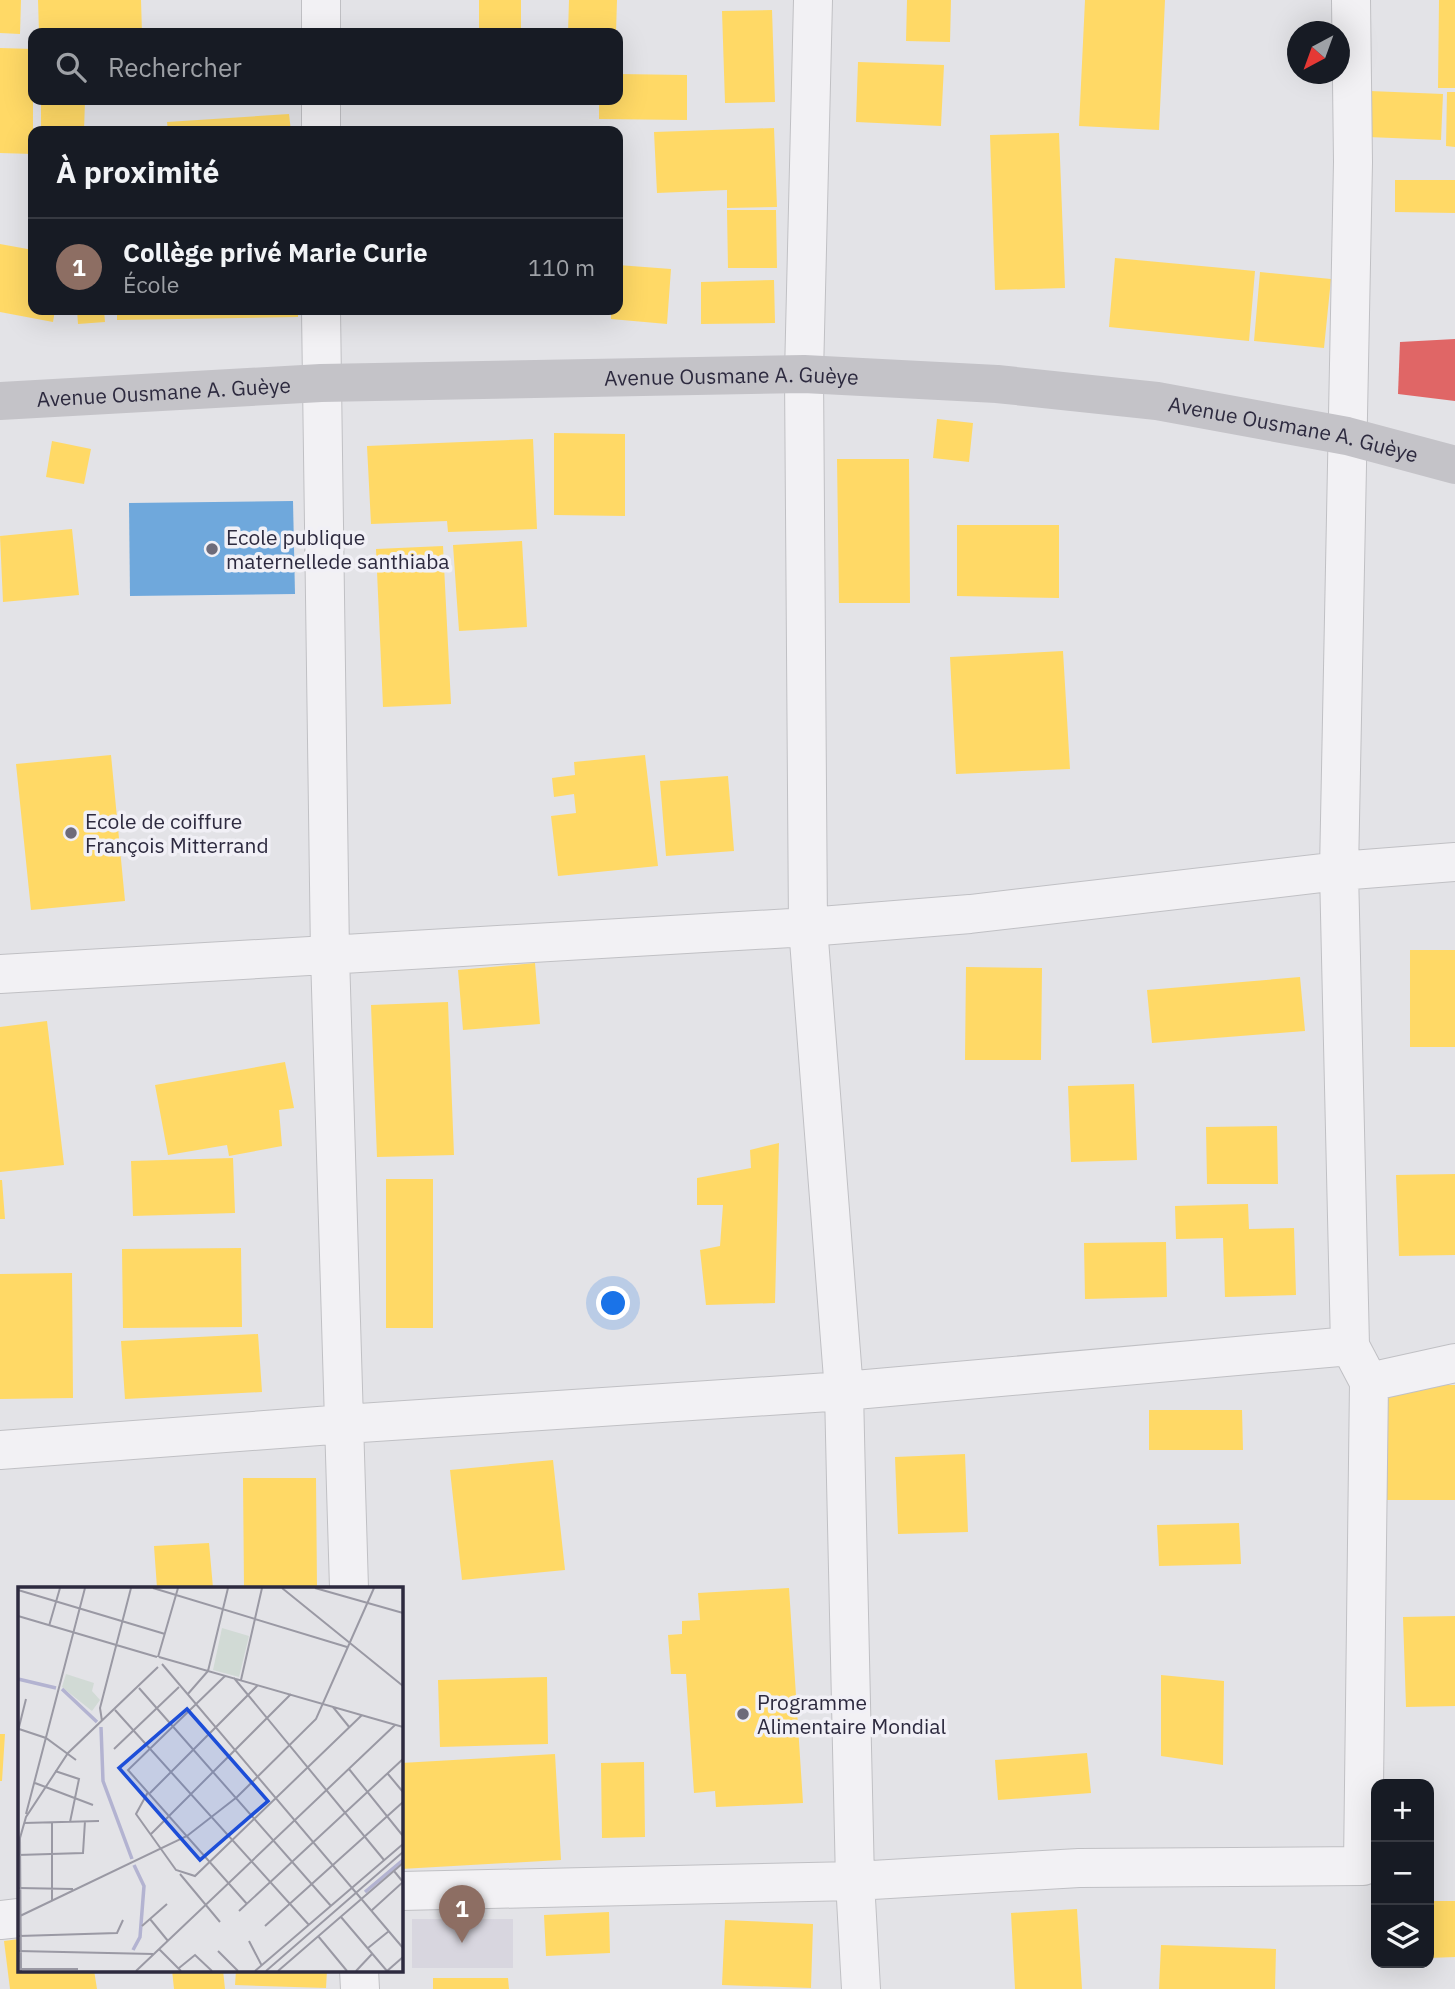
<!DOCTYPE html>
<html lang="fr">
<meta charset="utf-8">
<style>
:root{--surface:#171b24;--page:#242831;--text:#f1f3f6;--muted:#9ea1a6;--line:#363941;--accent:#6d6b7a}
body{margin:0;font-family:"IBM Plex Sans",sans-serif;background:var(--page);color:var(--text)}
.controls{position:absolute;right:21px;bottom:21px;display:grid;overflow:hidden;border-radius:14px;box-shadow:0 7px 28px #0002}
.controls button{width:63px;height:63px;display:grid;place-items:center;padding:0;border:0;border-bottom:2px solid var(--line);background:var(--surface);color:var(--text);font:35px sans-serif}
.compass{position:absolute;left:1287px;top:21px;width:63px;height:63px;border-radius:50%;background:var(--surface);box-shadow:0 7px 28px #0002;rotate:221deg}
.you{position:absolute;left:614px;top:1304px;width:24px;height:24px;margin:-18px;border:5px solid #fff;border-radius:50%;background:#1a73e8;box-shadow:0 0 0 10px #1a73e833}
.badge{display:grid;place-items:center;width:46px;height:46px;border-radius:50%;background:var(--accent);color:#fff;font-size:23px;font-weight:700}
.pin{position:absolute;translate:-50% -58px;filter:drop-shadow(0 2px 4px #0008)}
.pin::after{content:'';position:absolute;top:37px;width:24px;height:21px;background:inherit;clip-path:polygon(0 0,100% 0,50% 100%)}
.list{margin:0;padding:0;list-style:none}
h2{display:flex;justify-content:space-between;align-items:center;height:91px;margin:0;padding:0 28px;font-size:30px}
h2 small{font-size:23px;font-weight:400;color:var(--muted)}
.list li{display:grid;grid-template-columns:46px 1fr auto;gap:21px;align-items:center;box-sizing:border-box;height:98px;padding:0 28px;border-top:2px solid var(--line)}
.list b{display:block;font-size:26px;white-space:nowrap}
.list p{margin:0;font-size:23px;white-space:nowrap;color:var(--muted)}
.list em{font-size:23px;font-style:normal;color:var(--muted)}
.icon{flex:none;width:38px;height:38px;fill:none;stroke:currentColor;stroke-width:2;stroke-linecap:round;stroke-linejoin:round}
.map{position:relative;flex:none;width:1455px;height:1989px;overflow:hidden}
.search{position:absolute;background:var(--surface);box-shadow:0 7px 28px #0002;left:28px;top:28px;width:595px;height:77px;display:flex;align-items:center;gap:18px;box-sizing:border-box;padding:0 24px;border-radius:14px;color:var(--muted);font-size:26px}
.panel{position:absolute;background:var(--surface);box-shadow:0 7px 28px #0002;left:28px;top:126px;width:595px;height:189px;border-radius:14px}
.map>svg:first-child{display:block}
</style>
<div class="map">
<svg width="1455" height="1989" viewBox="0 0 1455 1989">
<rect width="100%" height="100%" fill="#e3e3e7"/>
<path fill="#d8d6df" d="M 412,1919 L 513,1919 L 513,1968 L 412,1968 Z"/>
<path fill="#ffd966" d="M 0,0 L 21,0 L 20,34 L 0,33 Z
M 38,0 L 141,0 L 142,33 L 39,33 Z
M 479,0 L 521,0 L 521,33 L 479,33 Z
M 569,0 L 617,0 L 616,33 L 568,33 Z
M 907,0 L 951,0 L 950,42 L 906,41 Z
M 1085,0 L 1165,0 L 1159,130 L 1079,126 Z
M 1439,0 L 1455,0 L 1455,88 L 1438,88 Z
M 772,10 L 775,102 L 725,103 L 722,11 Z
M 0,48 L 33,49 L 33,154 L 0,153 Z
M 858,62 L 944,65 L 941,126 L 856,122 Z
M 618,74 L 687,75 L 687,120 L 599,119 L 599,100 L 618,100 Z
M 1370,91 L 1443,94 L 1441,140 L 1368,137 Z
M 1447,92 L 1455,92 L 1455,147 L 1446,146 Z
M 41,100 L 85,100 L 84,131 L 41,131 Z
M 289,114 L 291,131 L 168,131 L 167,122 Z
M 774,128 L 777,207 L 727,208 L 727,190 L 657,193 L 654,132 Z
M 1059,133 L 1065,288 L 995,290 L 990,135 Z
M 1395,180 L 1455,180 L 1455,213 L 1395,212 Z
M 727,210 L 776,210 L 777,268 L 728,268 Z
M 0,244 L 33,250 L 33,310 L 55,310 L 53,322 L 0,312 Z
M 1115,258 L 1255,271 L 1249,341 L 1109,327 Z
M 618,265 L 671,269 L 667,324 L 611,319 L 611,310 L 618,310 Z
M 1260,272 L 1331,279 L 1324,348 L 1254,341 Z
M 774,280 L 775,323 L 701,324 L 701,282 Z
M 77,310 L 104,310 L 105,322 L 78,324 Z
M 117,310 L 298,310 L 298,317 L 117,320 Z
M 937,419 L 973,423 L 969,462 L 933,458 Z
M 554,433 L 625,434 L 625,516 L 554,515 Z
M 533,439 L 537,529 L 448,532 L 447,521 L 371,524 L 367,446 Z
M 52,441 L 91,449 L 84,484 L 46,477 Z
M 837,459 L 909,459 L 910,603 L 839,603 Z
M 957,525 L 1059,525 L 1059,598 L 957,596 Z
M 72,529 L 79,595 L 3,602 L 0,536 Z
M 522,541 L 527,627 L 459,631 L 453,545 Z
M 443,546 L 451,704 L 383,707 L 376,549 Z
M 1063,651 L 1070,769 L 956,774 L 950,657 Z
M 111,755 L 125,901 L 31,910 L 16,764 Z
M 645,755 L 658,866 L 558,876 L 551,816 L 576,813 L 574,794 L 554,797 L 552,778 L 575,775 L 574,762 Z
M 728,776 L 734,851 L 666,856 L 660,781 Z
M 1410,950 L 1455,950 L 1455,1047 L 1410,1047 Z
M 535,963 L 540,1024 L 463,1030 L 458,970 Z
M 966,967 L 1042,968 L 1041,1060 L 965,1060 Z
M 1300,977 L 1305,1031 L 1152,1043 L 1147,990 Z
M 448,1002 L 454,1155 L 377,1157 L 371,1005 Z
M 47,1021 L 64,1165 L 0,1172 L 0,1027 Z
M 285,1062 L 294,1108 L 279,1110 L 282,1146 L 229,1156 L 227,1145 L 168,1155 L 155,1085 Z
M 1134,1084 L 1137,1160 L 1071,1162 L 1068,1086 Z
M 1277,1126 L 1278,1184 L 1207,1184 L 1206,1127 Z
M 779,1143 L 775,1303 L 706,1305 L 700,1250 L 720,1246 L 723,1205 L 697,1205 L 697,1178 L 751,1168 L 750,1150 Z
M 233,1158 L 235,1213 L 133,1216 L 131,1161 Z
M 1455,1174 L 1455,1255 L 1399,1256 L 1396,1175 Z
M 386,1179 L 433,1179 L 433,1328 L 386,1328 Z
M 0,1180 L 2,1180 L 5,1219 L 0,1219 Z
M 1248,1204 L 1249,1229 L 1294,1228 L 1296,1295 L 1225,1297 L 1223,1238 L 1176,1239 L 1175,1206 Z
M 1166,1242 L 1167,1297 L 1085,1299 L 1084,1243 Z
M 241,1248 L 242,1327 L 123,1328 L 122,1249 Z
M 72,1273 L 73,1398 L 0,1399 L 0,1274 Z
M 258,1334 L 262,1392 L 125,1399 L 121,1341 Z
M 1385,1385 L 1455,1385 L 1455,1500 L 1386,1500 Z
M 1149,1410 L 1242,1410 L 1243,1450 L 1149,1450 Z
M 965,1454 L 968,1532 L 898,1534 L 895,1457 Z
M 553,1460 L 565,1570 L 462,1580 L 450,1470 Z
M 243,1478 L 316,1478 L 317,1588 L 244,1588 Z
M 1239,1523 L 1241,1564 L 1159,1566 L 1157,1525 Z
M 209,1543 L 213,1588 L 157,1588 L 154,1546 Z
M 789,1588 L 803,1803 L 716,1807 L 715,1791 L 694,1793 L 686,1674 L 671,1674 L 668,1635 L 682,1634 L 682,1621 L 700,1620 L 698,1593 Z
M 1455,1616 L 1455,1706 L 1406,1707 L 1403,1617 Z
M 1161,1675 L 1224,1681 L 1223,1765 L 1161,1756 Z
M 547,1677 L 548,1744 L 440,1747 L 438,1680 Z
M 0,1734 L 5,1734 L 2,1781 L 0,1781 Z
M 1087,1753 L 1091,1793 L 998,1800 L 995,1760 Z
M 555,1754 L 561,1860 L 401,1869 L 401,1763 Z
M 644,1762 L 645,1837 L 602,1838 L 601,1763 Z
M 1429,1901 L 1455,1901 L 1455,1957 L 1429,1958 Z
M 1077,1909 L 1082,1989 L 1015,1989 L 1011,1913 Z
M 609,1912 L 610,1953 L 546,1956 L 544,1915 Z
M 725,1920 L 813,1924 L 811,1988 L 722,1985 Z
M 19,1939 L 19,1970 L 94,1970 L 97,1989 L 10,1989 L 4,1941 Z
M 1161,1945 L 1276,1949 L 1275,1989 L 1159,1989 Z
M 172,1970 L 223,1970 L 225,1989 L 174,1989 Z
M 236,1970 L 327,1970 L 326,1988 L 235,1985 Z
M 433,1978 L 508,1978 L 509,1989 L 433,1989 Z"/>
<path fill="#e06666" d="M 1455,339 L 1455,401 L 1398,394 L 1400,342 Z"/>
<path fill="#6fa8dc" d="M 293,501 L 295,594 L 130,596 L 129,503 Z"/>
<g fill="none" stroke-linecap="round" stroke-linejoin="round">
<defs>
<path id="street" d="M 321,0 L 321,33
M 813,0 L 804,374 L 808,927 L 844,1391 L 855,1881 L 861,1989
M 321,100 L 321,131
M 321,310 L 330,955 L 349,1588
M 0,974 L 808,927 L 970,914 L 1339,871 L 1455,862
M 1369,1382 L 1455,1363
M 0,1450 L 345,1424 L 844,1391 L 1350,1346
M 401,1891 L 855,1881 L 1079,1868 L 1363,1866 L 1369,1382 L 1350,1346 L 1339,871 L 1353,162 L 1351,0
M 0,1920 L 19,1918
M 359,1970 L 360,1989"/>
</defs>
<use href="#street" stroke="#c0c0c4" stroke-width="40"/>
<use href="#street" stroke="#f2f1f4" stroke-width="38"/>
<path stroke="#c4c3c8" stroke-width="38" id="s1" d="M 0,401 L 321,383 L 804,374 L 997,384 L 1157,401 L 1347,436 L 1455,465"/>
</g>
<g fill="#6d6b7a" stroke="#f1f0f6" stroke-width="2.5">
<circle cx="212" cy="549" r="7"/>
<circle cx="71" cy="833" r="7"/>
<circle cx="743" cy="1714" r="7"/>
</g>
<g text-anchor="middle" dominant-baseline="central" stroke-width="7" stroke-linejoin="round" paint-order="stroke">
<g font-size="21" fill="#2d2a3f" stroke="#f1f0f6">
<text stroke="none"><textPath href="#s1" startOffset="732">Avenue Ousmane A. Guèye</textPath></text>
<text stroke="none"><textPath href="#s1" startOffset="164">Avenue Ousmane A. Guèye</textPath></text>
<text stroke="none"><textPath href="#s1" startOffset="1298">Avenue Ousmane A. Guèye</textPath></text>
</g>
<g font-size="21" fill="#2d2a3f" stroke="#f1f0f6" text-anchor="start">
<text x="226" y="537">Ecole publique<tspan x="226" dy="24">maternellede santhiaba</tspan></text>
<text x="85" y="821">Ecole de coiffure<tspan x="85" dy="24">François Mitterrand</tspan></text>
<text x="757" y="1702">Programme<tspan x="757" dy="24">Alimentaire Mondial</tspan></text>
</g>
</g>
<g transform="translate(18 1587)">
<rect width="385" height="385" fill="#e3e3e7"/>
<path d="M 204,41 L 231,49 L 221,90 L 195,83 ZM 48,87 L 76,96 L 74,104 L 82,113 L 74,124 L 44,100 Z" fill="#d1dad5"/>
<path fill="none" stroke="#b3b3d1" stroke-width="3.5" d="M 0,92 L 38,101M 44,102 L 79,135M 83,140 L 85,194 L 114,272M 347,305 L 385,273M 115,363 L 122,350 L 126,299 L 116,278"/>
<path fill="none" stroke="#9a99a4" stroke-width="2" d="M 135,1 L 329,60M 264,1 L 385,99M 297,1 L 385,26M 0,3 L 147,47M 0,29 L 139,70M 31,39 L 42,1M 140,70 L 160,1M 141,70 L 385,140M 144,77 L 385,361M 207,89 L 110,183 L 229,317M 216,91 L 366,273M 223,93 L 244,1M 121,101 L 313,319M 169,108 L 190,84 L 210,1M 315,120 L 332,141M 97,123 L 291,338M 84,134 L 82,121 L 113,1M 1,142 L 28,151 L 58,173M 0,144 L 8,112M 96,162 L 161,100M 331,182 L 385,249M 37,184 L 61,192 L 52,235M 370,187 L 385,205M 17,196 L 75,218M 130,205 L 118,227 L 158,283 L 177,289 L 344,128M 132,206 L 240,98M 8,227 L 67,1M 34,235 L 34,313M 6,236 L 81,234M 133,247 L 273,107M 0,268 L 65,266 L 67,234M 162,287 L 202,335M 1,301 L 55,302M 221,324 L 385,172M 353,324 L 385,295 L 376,284M 2,329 L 169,249 L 219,210 L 298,132 L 356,1M 323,330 L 369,384 L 385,370M 132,332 L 150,354M 124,339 L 149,317M 247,339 L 385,215M 1,349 L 99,346 L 105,333M 300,349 L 329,384M 231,354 L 244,379M 350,361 L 371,344M 141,362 L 163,384M 0,364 L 135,367M 200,364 L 220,384M 161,381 L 177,368 L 194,384M 3,382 L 60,382M 3,384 L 2,251 L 8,230 L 50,166 L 140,80M 118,384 L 377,138M 237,384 L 385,257M 248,384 L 385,265M 260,384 L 385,276M 338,384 L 354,367"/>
<path fill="#1d4ed8" fill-opacity="0.15" stroke="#1d4ed8" stroke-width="3.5" d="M 169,122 L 250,214 L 182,273 L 101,181 Z"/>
<rect width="385" height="385" fill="none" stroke="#2d2a3f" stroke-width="3.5"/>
</g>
</svg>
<div class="controls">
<button>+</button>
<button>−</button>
<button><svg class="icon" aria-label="layers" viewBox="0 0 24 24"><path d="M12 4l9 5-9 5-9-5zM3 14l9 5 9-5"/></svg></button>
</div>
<svg class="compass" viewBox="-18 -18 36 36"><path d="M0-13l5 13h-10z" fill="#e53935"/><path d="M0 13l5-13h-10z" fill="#9ea1a6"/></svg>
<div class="you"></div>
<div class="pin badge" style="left:462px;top:1943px;background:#8d6e63">1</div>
<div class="search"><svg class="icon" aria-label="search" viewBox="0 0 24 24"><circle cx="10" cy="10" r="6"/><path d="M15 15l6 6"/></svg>Rechercher</div>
<section class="panel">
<h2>À proximité<small></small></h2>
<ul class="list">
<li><span class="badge" style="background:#8d6e63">1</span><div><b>Collège privé Marie Curie</b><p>École</p></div><em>110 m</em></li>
</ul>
</section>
</div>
